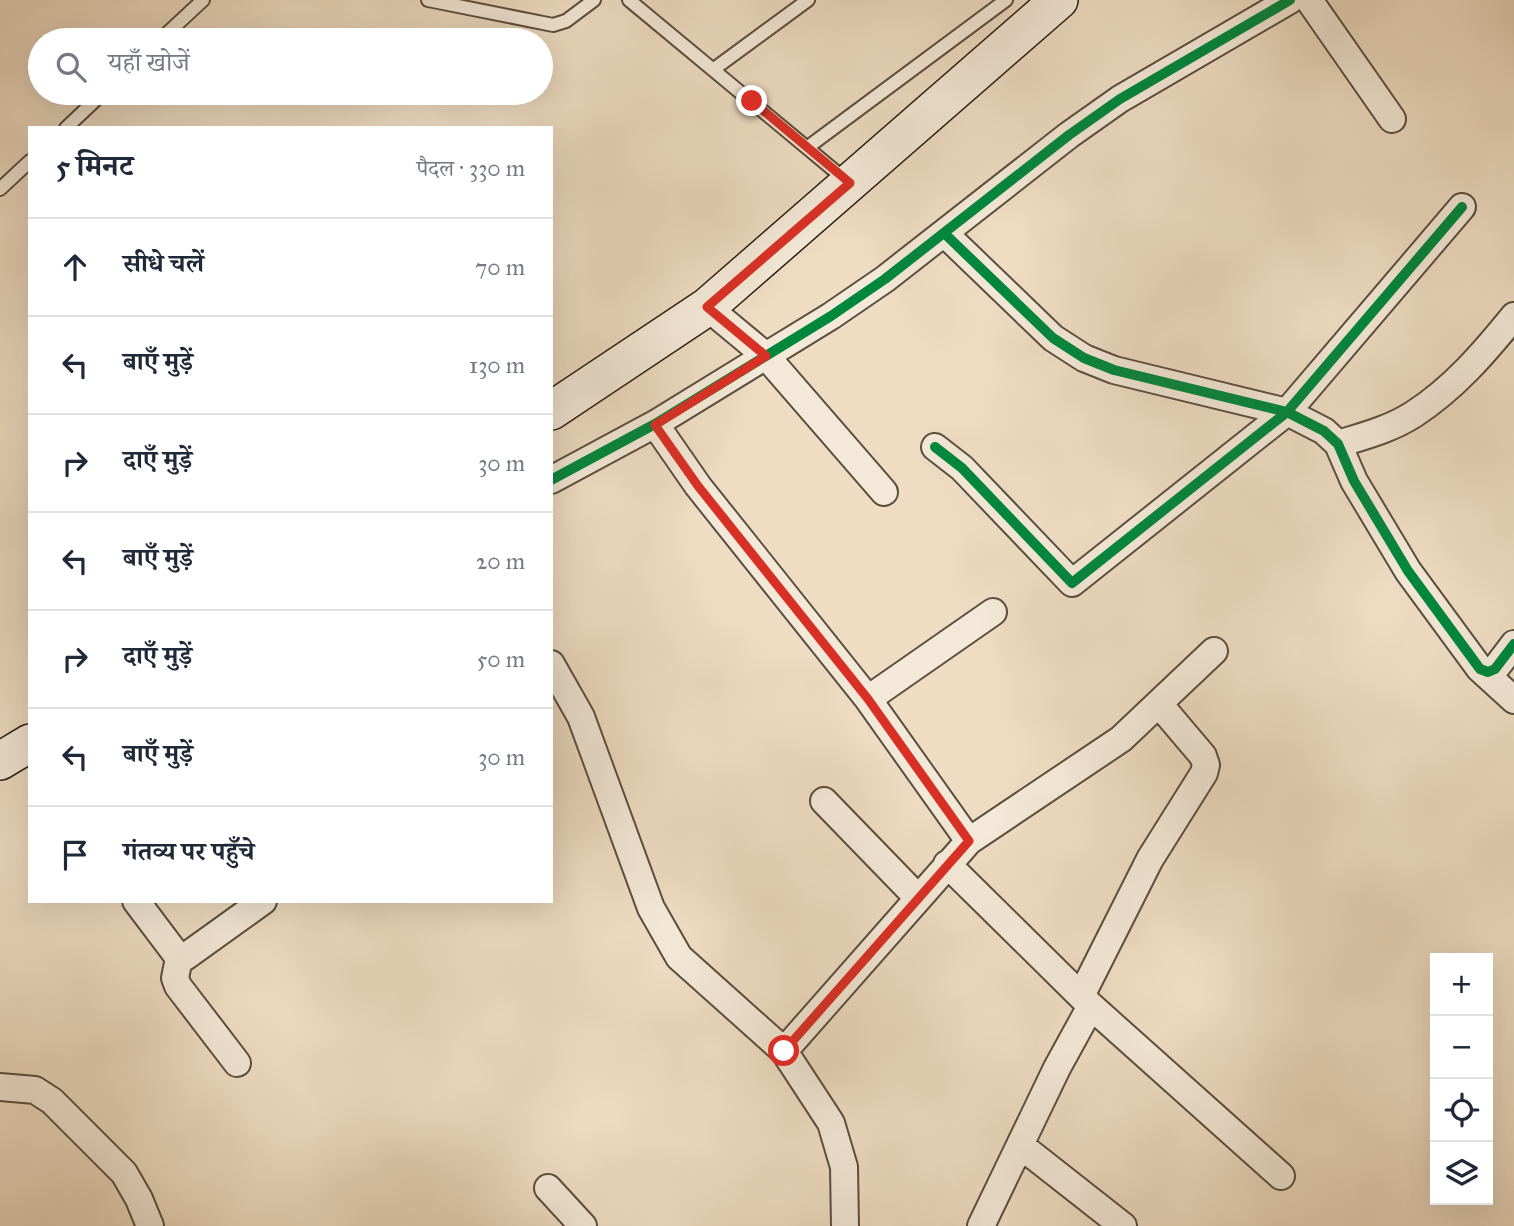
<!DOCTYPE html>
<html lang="hi">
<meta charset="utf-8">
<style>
:root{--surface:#fff;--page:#f2f2f3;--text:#1f2937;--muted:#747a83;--line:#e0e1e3}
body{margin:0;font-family:"IM FELL Great Primer","Noto Serif Devanagari",serif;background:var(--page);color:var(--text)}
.controls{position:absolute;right:21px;bottom:21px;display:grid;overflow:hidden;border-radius:0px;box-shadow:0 7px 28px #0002}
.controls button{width:63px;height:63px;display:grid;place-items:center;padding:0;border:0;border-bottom:2px solid var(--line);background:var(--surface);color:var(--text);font:35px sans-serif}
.stop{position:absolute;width:21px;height:21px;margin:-16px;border:5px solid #d93025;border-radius:50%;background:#fff}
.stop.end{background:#d93025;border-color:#fff;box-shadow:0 2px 7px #0008}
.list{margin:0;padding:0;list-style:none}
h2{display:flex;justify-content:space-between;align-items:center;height:91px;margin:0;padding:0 28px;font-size:30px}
h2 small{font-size:23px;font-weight:400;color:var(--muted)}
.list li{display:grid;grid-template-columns:46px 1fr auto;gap:21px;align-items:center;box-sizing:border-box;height:98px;padding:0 28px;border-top:2px solid var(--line)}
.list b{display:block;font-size:26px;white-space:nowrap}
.list em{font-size:23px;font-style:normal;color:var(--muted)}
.icon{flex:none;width:38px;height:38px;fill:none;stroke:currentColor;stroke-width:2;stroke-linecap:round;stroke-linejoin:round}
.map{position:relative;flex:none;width:1514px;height:1226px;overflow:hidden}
.search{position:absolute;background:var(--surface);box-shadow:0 7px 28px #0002;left:28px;top:28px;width:525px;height:77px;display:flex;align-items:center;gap:18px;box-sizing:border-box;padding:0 24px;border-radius:38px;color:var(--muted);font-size:26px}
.panel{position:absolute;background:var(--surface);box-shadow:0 7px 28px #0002;left:28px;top:126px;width:525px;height:777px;border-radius:0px}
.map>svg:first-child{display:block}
</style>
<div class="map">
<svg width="1514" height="1226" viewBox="0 0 1514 1226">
<rect width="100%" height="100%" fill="#eeddc3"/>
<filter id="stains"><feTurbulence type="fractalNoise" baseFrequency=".00286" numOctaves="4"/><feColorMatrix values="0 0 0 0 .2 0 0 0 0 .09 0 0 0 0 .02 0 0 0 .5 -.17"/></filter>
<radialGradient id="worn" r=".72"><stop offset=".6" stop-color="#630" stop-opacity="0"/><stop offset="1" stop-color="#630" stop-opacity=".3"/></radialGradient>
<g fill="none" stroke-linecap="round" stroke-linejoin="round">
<defs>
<path id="lane" d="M 428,0 L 553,25 L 566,21 L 594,0
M 629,0 L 847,181
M 160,40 L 203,0
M 714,69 L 808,0
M 66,128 L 103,93
M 808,147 L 1006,0
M 0,189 L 30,161"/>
<path id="street" d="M 1309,0 L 1392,119
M 944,233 L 1053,338 L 1084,358 L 1114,370 L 1287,412 L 1324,431 L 1338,444 L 1354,481 L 1408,571 L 1480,669 L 1488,672 L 1495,669 L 1514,644
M 707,307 L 766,356 L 884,492
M 655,424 L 698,486 L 868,699 L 969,841
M 1338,444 C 1364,436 1391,429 1414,414 C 1454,388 1484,353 1514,316
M 935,447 L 962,468 L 1072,583 L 1287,412 L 1462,207
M 551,480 L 655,424 L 831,316 L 885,279 L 1069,135 L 1120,99 L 1290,0
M 551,664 L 581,717 L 651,908 L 679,957 L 784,1051 L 831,1123 L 844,1167 L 845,1226
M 1480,669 L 1514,700
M 868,699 L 993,612
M 824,801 L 918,898
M 947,864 L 1091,1006 L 1281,1176
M 136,901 L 179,958 L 185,957 L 263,901
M 179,958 L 175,978 L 178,986 L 237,1063
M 1081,996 L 1150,859 L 1204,773 L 1206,765 L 1203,756 L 1159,704
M 784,1051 L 969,841 L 1121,739 L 1214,651
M 0,1087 L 35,1090 L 52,1101 L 124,1173 L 139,1199 L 150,1226
M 1020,1145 L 1123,1226
M 548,1188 L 583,1226
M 981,1226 L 1057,1068 L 1091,1006"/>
<path id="secondary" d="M 551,411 L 707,307 L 1059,0
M 0,761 L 30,743"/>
</defs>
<use href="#lane" stroke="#5b4e3e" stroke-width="16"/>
<use href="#street" stroke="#5b4e3e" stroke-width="30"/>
<use href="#secondary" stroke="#2a1f12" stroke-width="40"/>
<use href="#lane" stroke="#f4e9d8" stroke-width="12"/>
<use href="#street" stroke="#f4e9d8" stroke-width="26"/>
<use href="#secondary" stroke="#f4e9d8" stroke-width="37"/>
<defs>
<path id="cycleway" d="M 944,233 L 1053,338 L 1084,358 L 1114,370 L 1287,412 L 1324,431 L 1338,444 L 1354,481 L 1408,571 L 1480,669 L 1488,672 L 1495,669 L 1514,644
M 935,447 L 962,468 L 1072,583 L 1287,412 L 1462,207
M 551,480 L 655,424 L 831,316 L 885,279 L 1069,135 L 1120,99 L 1290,0"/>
</defs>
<use href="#cycleway" stroke="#f4e9d8" stroke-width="15"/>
<use href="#cycleway" stroke="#00873e" stroke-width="10"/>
</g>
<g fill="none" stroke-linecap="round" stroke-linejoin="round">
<path stroke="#d93025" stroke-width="9" d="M 752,101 L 850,183 L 707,307 L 766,356 L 655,425 L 698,486 L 868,699 L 969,841 L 784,1051"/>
</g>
<rect width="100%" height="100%" filter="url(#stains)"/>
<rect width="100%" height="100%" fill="url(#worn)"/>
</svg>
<div class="controls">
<button>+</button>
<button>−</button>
<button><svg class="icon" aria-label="locate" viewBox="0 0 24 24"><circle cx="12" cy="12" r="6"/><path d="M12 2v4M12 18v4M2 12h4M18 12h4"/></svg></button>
<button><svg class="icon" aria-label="layers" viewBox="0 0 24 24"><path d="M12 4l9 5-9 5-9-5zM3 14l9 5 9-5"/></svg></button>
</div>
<div class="stop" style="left:784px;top:1051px"></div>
<div class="stop end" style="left:752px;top:101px"></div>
<div class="search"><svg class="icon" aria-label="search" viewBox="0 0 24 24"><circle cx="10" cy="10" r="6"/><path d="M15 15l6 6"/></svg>यहाँ खोजें</div>
<section class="panel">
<h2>5 मिनट<small>पैदल · 330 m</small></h2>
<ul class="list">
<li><svg class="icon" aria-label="ahead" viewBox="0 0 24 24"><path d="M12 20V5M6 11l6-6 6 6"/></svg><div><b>सीधे चलें</b></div><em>70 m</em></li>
<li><svg class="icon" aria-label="left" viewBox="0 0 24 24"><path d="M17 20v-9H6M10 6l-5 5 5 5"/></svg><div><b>बाएँ मुड़ें</b></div><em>130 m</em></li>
<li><svg class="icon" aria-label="right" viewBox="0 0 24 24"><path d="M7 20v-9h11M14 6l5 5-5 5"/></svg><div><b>दाएँ मुड़ें</b></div><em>30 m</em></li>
<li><svg class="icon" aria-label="left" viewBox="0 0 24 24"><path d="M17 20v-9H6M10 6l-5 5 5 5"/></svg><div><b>बाएँ मुड़ें</b></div><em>20 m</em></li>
<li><svg class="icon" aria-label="right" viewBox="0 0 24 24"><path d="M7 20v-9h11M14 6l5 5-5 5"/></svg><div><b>दाएँ मुड़ें</b></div><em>50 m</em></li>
<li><svg class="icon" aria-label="left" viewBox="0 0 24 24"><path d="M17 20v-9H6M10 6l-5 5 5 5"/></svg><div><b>बाएँ मुड़ें</b></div><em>30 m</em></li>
<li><svg class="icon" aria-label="arrive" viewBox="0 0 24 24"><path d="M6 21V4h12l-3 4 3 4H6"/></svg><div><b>गंतव्य पर पहुँचे</b></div></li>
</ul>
</section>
</div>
